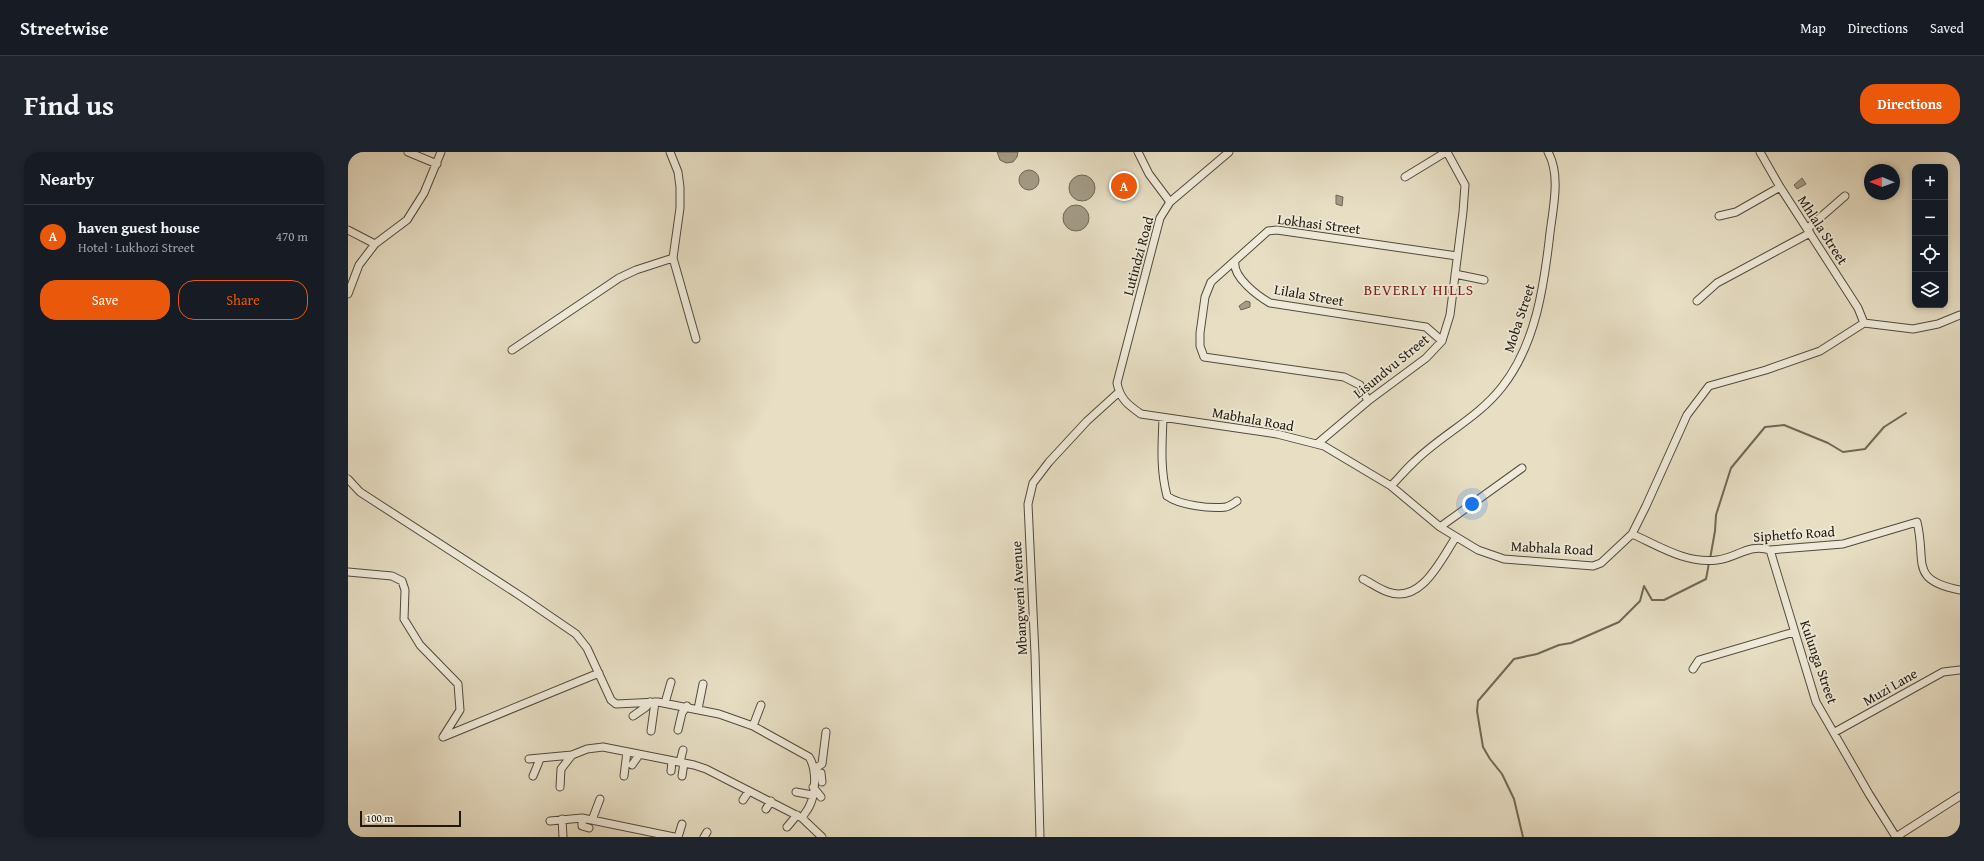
<!DOCTYPE html>
<meta charset="utf-8">
<style>
:root{--surface:#171b24;--page:#20242c;--text:#f1f3f6;--muted:#9ea1a6;--line:#363941;--accent:#ea580c}
body{margin:0;font-family:"Gentium Book Plus",serif;background:var(--page);color:var(--text)}
.controls{position:absolute;right:12px;top:12px;display:grid;overflow:hidden;border-radius:8px;box-shadow:0 2px 6px #0003}
.controls button{width:36px;height:36px;display:grid;place-items:center;padding:0;border:0;border-bottom:1px solid var(--line);background:var(--surface);color:var(--text);font:20px sans-serif}
.compass{position:absolute;left:1516px;top:12px;width:36px;height:36px;border-radius:50%;background:var(--surface);box-shadow:0 2px 6px #0003;rotate:271deg}
.scale{position:absolute;left:12px;bottom:10px;width:101px;box-sizing:border-box;padding-left:4px;border:2px solid #20180e;border-top:0;font-size:11px;line-height:14px;white-space:nowrap;color:#20180e;-webkit-text-stroke:3px #efead9;paint-order:stroke}
.you{position:absolute;left:1124px;top:352px;width:14px;height:14px;margin:-10px;border:3px solid #fff;border-radius:50%;background:#1a73e8;box-shadow:0 0 0 6px #1a73e833}
.badge{display:grid;place-items:center;width:26px;height:26px;border-radius:50%;background:var(--accent);color:#fff;font-size:13px;font-weight:700}
.pin{position:absolute;translate:-50% -50%;border:2px solid #fff;box-shadow:0 1px 4px #0006}
.list{margin:0;padding:0;list-style:none}
h2{display:flex;justify-content:space-between;align-items:center;height:52px;margin:0;padding:0 16px;font-size:17px}
h2 small{font-size:13px;font-weight:400;color:var(--muted)}
.list li{display:grid;grid-template-columns:26px 1fr auto;gap:12px;align-items:center;box-sizing:border-box;height:64px;padding:0 16px;border-top:1px solid var(--line)}
.list b{display:block;font-size:15px;white-space:nowrap}
.list p{margin:0;font-size:13px;white-space:nowrap;color:var(--muted)}
.list em{font-size:13px;font-style:normal;color:var(--muted)}
.actions{display:flex;gap:8px;padding:12px 16px}
.actions a{flex:1;padding:9px 0;border:1px solid var(--accent);border-radius:16px;text-align:center;font-size:14px;color:var(--accent)}
.actions .main{background:var(--accent);color:#fff}
.icon{flex:none;width:22px;height:22px;fill:none;stroke:currentColor;stroke-width:2;stroke-linecap:round;stroke-linejoin:round}
.map{position:relative;flex:none;width:1612px;height:685px;overflow:hidden;border-radius:16px}
header{display:flex;align-items:center;gap:24px;box-sizing:border-box;height:56px;padding:0 20px;background:var(--surface);border-bottom:1px solid var(--line)}
header strong{font-size:19px}
nav{display:flex;gap:22px;margin-inline-start:auto;font-size:14px}
.intro{display:flex;align-items:center;justify-content:space-between;box-sizing:border-box;height:96px;padding:0 24px}
h1{margin:0;font-size:28px}
.button{padding:10px 18px;border-radius:16px;background:var(--accent);color:#fff;font-size:14px;font-weight:700}
main{display:flex;gap:24px;padding:0 24px}
aside{flex:1;background:var(--surface);border-radius:16px;box-shadow:0 2px 6px #0003}
.map>svg:first-child{display:block}
</style>
<header>
<strong>Streetwise</strong>
<nav><a>Map</a><a>Directions</a><a>Saved</a></nav>
</header>
<div class="intro"><h1>Find us</h1><a class="button">Directions</a></div>
<main>
<aside>
<h2>Nearby<small></small></h2>
<ul class="list">
<li><span class="badge">A</span><div><b>haven guest house</b><p>Hotel · Lukhozi Street</p></div><em>470 m</em></li>
</ul>
<div class="actions"><a class="main">Save</a><a>Share</a></div>
</aside>
<div class="map">
<svg width="1612" height="685" viewBox="0 0 1612 685">
<rect width="100%" height="100%" fill="#e7dec4"/>
<filter id="stains"><feTurbulence type="fractalNoise" baseFrequency=".005" numOctaves="4"/><feColorMatrix values="0 0 0 0 .2 0 0 0 0 .09 0 0 0 0 .02 0 0 0 .5 -.17"/></filter>
<radialGradient id="worn" r=".72"><stop offset=".6" stop-color="#630" stop-opacity="0"/><stop offset="1" stop-color="#630" stop-opacity=".3"/></radialGradient>
<path fill="#a39b86" stroke="#6f6756" d="M 649,0 L 670,0 L 669,5 L 665,10 L 658,11 L 652,8 Z
M671 28a10 10 0 1 1 20 0a10 10 0 1 1-20 0Z
M721 36a13 13 0 1 1 26 0a13 13 0 1 1-26 0Z
M 1454,26 L 1458,32 L 1449,37 L 1446,33 Z
M 988,43 L 995,45 L 994,54 L 988,52 Z
M715 66a13 13 0 1 1 26 0a13 13 0 1 1-26 0Z
M 898,149 L 902,150 L 902,155 L 893,158 L 891,154 Z"/>
<g fill="none" stroke-linecap="round" stroke-linejoin="round">
<path stroke="#6f6756" stroke-width="2" d="M 1362,407 L 1367,379 L 1368,363 L 1383,316 L 1417,275 L 1436,273 L 1480,291 L 1495,300 L 1517,297 L 1536,275 L 1558,261
M 1175,685 L 1166,647 L 1154,622 L 1142,607 L 1135,595 L 1129,559 L 1130,549 L 1166,507 L 1189,502 L 1211,493 L 1223,491 L 1271,470 L 1292,449 L 1296,434 L 1304,448 L 1316,448 L 1358,427 L 1361,411"/>
<defs>
<path id="minor" d="M 60,0 L 89,12
M 322,0 L 330,20 L 332,35 L 332,56 L 325,106 L 348,187
M 790,0 L 801,22 L 822,50
M 881,0 L 822,50 L 812,66 L 769,231 C 772,247 780,253 793,262 L 929,282 L 976,294 L 1043,334 L 1092,375 L 1130,398 L 1156,407 L 1245,414 L 1253,411 L 1284,382 L 1298,354 L 1339,263 L 1361,234 L 1418,218 L 1472,199 L 1516,171 L 1565,177 L 1590,172 L 1612,163
M 1412,0 L 1432,35 L 1510,156 L 1516,171
M 1057,25 L 1098,0
M 1371,64 L 1388,60 L 1432,35
M 1459,77 L 1497,44
M 0,78 L 27,92
M 887,109 C 884,125 910,144 922,151 L 1078,175 L 1094,189
M 1107,122 L 1136,128
M 0,142 L 11,113 L 27,92 L 59,68 L 76,41 L 93,0
M 1349,149 L 1369,131 L 1462,81
M 164,198 L 271,126 L 288,118 L 325,106
M 1020,249 L 1012,233 L 996,225 L 856,205 L 852,194 L 852,181 L 857,145 L 863,130 L 920,79 L 929,78 L 1109,104
M 815,266 C 814,293 812,317 819,344 C 831,353 862,357 878,355 C 882,354 886,351 889,349
M 969,292 L 1020,249 L 1078,206 L 1094,189 L 1102,163 L 1115,60 L 1117,33 L 1099,0
M 0,327 L 12,340 L 174,445 L 228,482 L 239,496 L 263,548 L 268,552 L 310,550 L 371,562 L 405,574 L 461,605 C 469,617 468,642 461,655 C 459,659 456,662 454,666
M 1043,334 C 1051,326 1058,317 1066,310 C 1093,283 1130,266 1154,235 C 1188,192 1196,134 1202,81 C 1205,56 1213,23 1200,0
M 1092,375 L 1174,316
M 1284,382 C 1311,394 1338,412 1369,408 C 1389,406 1401,391 1422,398 L 1495,392 L 1569,370 C 1579,410 1560,428 1612,438
M 1422,398 L 1468,550 L 1521,642 L 1548,685
M 0,420 L 44,424 L 54,429 L 57,438 L 56,467 L 72,493 L 110,532 L 112,558 L 95,585
M 1015,427 C 1023,431 1031,437 1040,440 C 1074,452 1093,407 1108,385
M 1345,517 L 1351,508 L 1446,480
M 317,551 L 323,530
M 350,557 L 355,532
M 285,564 L 298,555 L 302,550
M 405,574 L 413,553
M 330,578 L 334,561 L 339,554
M 303,579 L 307,550
M 1487,580 L 1595,520 L 1612,518
M 95,585 L 251,521
M 181,607 L 224,603 L 239,597 L 255,595 L 346,613 L 358,617 L 454,666 L 474,685
M 332,610 L 335,598
M 284,613 L 291,603
M 466,617 L 474,612 L 478,580
M 323,619 L 324,609
M 466,621 L 473,621 L 474,630
M 185,624 L 192,607
M 276,624 L 279,600
M 334,624 L 336,611
M 212,635 L 213,617 L 224,603
M 465,635 L 473,645
M 448,640 L 464,643
M 395,648 L 401,639
M 418,657 L 423,649
M 234,666 L 234,674 L 241,676
M 214,667 L 215,685
M 244,668 L 252,647
M 202,669 L 234,666 L 326,685
M 439,675 L 449,663
M 330,685 L 334,672
M 356,685 L 359,680
M 692,685 L 687,502 L 680,352 L 685,331 L 701,310 L 739,269 L 771,240
M 1548,685 L 1612,644"/>
</defs>
<use href="#minor" stroke="#524a3c" stroke-width="9"/>
<use href="#minor" stroke="#efead9" stroke-width="7"/>
</g>
<g text-anchor="middle" dominant-baseline="central" stroke-width="3.5" stroke-linejoin="round" paint-order="stroke">
<g font-size="14" fill="#20180e" stroke="#efead9">
<text transform="translate(971 72) rotate(7)">Lokhasi Street</text>
<text transform="translate(1475 78) rotate(57)">Mhlala Street</text>
<text transform="translate(790 104) rotate(-75)">Lutindzi Road</text>
<text transform="translate(961 143) rotate(10)">Lilala Street</text>
<text transform="translate(1171 166) rotate(-72)">Moba Street</text>
<text transform="translate(1043 214) rotate(-39)">Lisundvu Street</text>
<text transform="translate(905 267) rotate(10)">Mabhala Road</text>
<text transform="translate(1446 382) rotate(-4)">Siphetfo Road</text>
<text transform="translate(1204 396) rotate(3)">Mabhala Road</text>
<text transform="translate(671 446) rotate(-93)">Mbangweni Avenue</text>
<text transform="translate(1471 510) rotate(71)">Kulunga Street</text>
<text transform="translate(1542 535) rotate(-30)">Muzi Lane</text>
</g>
<g font-size="15" letter-spacing="1" fill="#7a1f14" stroke="#efead9">
<text x="1071" y="137">BEVERLY HILLS</text>
</g>
</g>
<rect width="100%" height="100%" filter="url(#stains)"/>
<rect width="100%" height="100%" fill="url(#worn)"/>
</svg>
<div class="controls">
<button>+</button>
<button>−</button>
<button><svg class="icon" aria-label="locate" viewBox="0 0 24 24"><circle cx="12" cy="12" r="6"/><path d="M12 2v4M12 18v4M2 12h4M18 12h4"/></svg></button>
<button><svg class="icon" aria-label="layers" viewBox="0 0 24 24"><path d="M12 4l9 5-9 5-9-5zM3 14l9 5 9-5"/></svg></button>
</div>
<svg class="compass" viewBox="-18 -18 36 36"><path d="M0-13l5 13h-10z" fill="#e53935"/><path d="M0 13l5-13h-10z" fill="#9ea1a6"/></svg>
<div class="scale">100 m</div>
<div class="you"></div>
<div class="pin badge" style="left:776px;top:34px">A</div>
</div>
</main>
